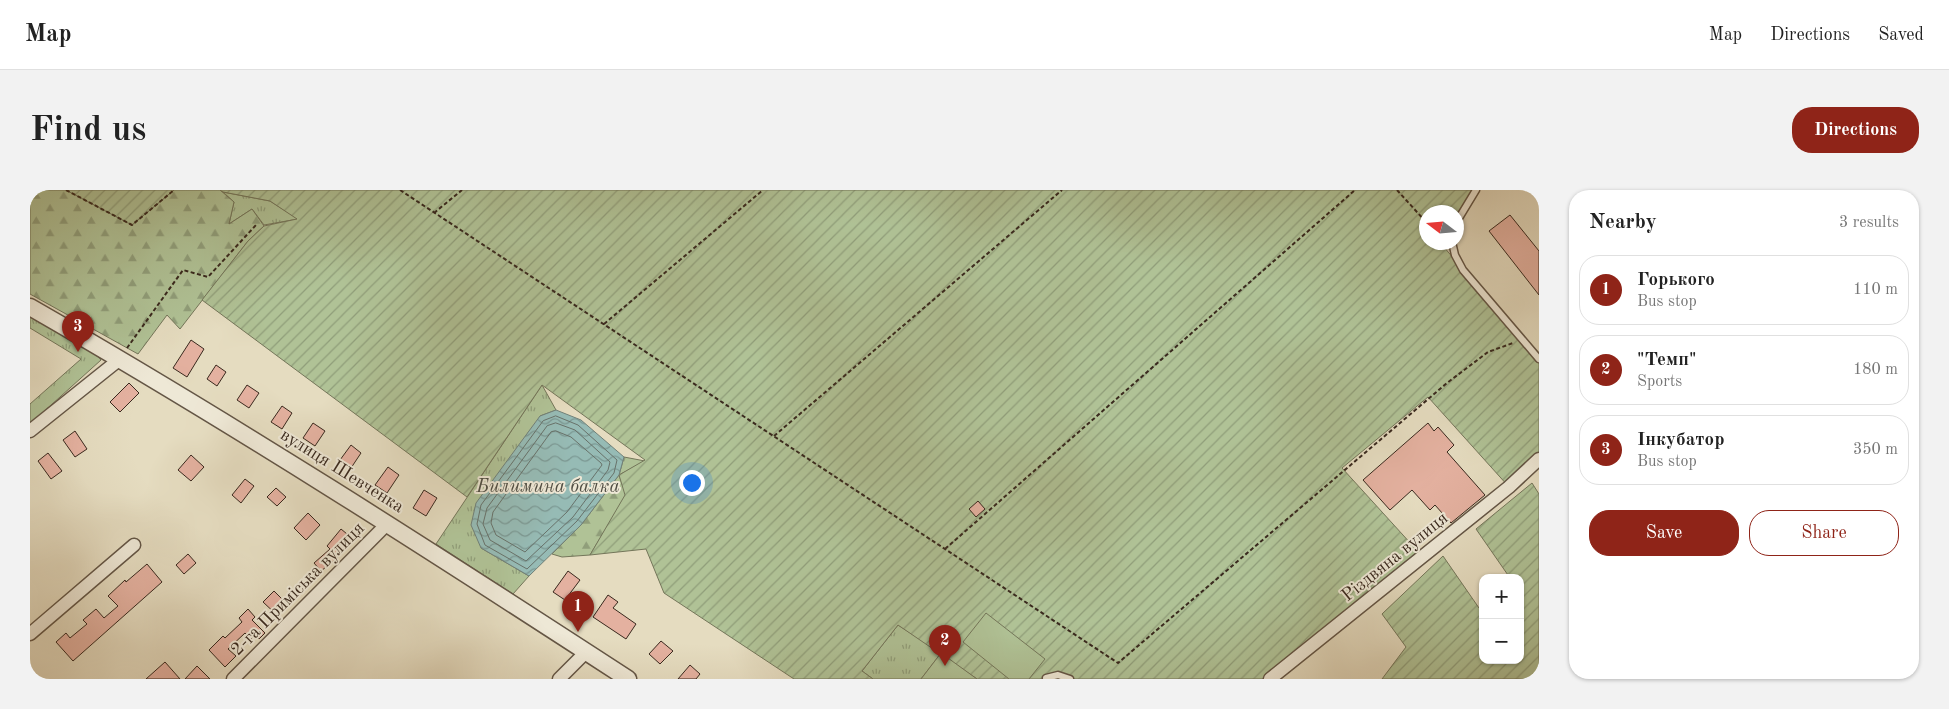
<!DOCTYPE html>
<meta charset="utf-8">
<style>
:root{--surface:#fff;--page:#f2f2f2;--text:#222;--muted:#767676;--line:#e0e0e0;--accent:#8f2418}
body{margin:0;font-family:"Old Standard TT",serif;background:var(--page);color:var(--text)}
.controls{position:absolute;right:15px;bottom:15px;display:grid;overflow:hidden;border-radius:10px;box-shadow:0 1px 4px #0004}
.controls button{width:45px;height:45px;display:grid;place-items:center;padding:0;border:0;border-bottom:1px solid var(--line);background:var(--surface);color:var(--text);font:25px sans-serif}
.compass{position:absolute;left:1389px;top:15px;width:45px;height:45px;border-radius:50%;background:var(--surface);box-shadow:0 1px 4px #0004;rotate:286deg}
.you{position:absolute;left:661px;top:292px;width:18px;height:18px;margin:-12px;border:4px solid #fff;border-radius:50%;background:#1a73e8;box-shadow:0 0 0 8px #1a73e833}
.badge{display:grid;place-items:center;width:32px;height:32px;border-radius:50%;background:var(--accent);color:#fff;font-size:16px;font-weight:700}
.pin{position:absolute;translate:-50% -41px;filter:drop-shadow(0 1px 2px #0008)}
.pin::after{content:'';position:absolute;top:26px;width:18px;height:15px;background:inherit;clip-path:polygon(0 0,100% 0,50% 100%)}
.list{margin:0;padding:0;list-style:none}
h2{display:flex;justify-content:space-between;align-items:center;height:65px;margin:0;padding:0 20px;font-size:21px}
h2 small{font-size:16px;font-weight:400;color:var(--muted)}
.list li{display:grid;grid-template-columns:32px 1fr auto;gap:15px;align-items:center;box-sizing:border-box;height:70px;margin:0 10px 10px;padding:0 10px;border:1px solid var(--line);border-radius:20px}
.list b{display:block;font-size:19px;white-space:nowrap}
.list p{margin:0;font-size:16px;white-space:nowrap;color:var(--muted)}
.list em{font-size:16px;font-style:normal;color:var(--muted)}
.actions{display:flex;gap:10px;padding:15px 20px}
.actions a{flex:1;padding:11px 0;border:1px solid var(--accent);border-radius:20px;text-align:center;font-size:18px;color:var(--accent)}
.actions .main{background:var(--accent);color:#fff}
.map{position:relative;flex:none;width:1509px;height:489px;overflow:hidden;border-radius:20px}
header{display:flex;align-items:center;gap:30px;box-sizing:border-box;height:70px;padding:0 25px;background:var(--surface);border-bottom:1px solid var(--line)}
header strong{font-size:24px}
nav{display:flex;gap:28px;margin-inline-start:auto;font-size:18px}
.intro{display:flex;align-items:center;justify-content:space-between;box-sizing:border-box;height:120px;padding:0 30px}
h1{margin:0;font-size:35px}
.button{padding:12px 22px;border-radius:20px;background:var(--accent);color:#fff;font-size:18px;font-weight:700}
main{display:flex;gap:30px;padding:0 30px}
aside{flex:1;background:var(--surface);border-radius:20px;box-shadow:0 1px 4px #0004}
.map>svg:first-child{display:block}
</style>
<header>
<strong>Map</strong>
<nav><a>Map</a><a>Directions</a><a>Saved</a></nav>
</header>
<div class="intro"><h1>Find us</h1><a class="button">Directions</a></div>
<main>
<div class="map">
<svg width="1509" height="489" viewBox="0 0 1509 489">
<defs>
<pattern id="grass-tufts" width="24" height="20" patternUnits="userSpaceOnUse" patternTransform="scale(1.25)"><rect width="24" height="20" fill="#b0c296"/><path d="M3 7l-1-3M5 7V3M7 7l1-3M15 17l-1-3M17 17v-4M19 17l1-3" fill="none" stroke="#909e7a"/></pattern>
<pattern id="forest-firs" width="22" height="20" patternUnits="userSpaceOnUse" patternTransform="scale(1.25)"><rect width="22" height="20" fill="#b0c296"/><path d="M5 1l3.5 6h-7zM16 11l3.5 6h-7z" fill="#909e7a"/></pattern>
<pattern id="garden-furrows" width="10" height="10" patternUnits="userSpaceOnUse" patternTransform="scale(1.25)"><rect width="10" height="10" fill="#b0c296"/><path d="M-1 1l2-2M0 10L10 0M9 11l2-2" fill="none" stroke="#909e7a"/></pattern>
<pattern id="water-waves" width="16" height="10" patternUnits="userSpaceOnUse" patternTransform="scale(1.25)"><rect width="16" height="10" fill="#96bbb5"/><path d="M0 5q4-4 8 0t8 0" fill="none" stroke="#7b9893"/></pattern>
</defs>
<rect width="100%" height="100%" fill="#e5dcc0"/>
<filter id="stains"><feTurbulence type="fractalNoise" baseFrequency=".004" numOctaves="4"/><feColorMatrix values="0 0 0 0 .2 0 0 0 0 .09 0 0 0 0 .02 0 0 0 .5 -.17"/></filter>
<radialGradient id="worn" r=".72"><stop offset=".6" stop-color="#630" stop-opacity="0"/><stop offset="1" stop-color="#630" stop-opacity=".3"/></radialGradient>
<path fill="url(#grass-tufts)" stroke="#74765a" d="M 193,2 L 240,11 L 268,29 L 234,35 L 222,19 L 199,34 L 204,12 Z
M 0,123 L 66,164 L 71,170 L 0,234 L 0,214 L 51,169 L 0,138 Z
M 512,195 L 526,220 L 510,226 L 451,358 L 499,386 L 483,404 L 406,354 Z
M 594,267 L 615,271 L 589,285 Z
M 868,435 L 911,463 L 891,489 L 843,489 L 832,481 Z"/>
<path fill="url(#forest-firs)" stroke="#74765a" d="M 0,0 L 36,0 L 102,35 L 144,0 L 190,0 L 204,12 L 199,34 L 222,19 L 234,36 L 218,51 L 150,139 L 137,125 L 108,164 L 0,104 Z
M 589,285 L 596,305 L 560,365 L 532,367 L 522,364 L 551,335 Z"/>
<path fill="url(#garden-furrows)" stroke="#74765a" d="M 36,0 L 144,0 L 102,35 Z
M 190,0 L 1446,0 L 1427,33 L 1426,22 L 1396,22 L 1396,52 L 1416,53 L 1413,56 L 1509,168 L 1509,269 L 1479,297 L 1398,207 L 1312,278 L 1393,367 L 1240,489 L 947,489 L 868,435 L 832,481 L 843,489 L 764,489 L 634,403 L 616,359 L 560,365 L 595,305 L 589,285 L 615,270 L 512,195 L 437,307 L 172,110 L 218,51 L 234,36 L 267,29 L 240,11 L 193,2 Z
M 1502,293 L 1509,304 L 1509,489 L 1352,489 L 1376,457 L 1352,424 L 1413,366 L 1449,418 L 1453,416 L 1453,470 L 1490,470 L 1490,388 L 1480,388 L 1446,339 Z"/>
<path fill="#b0c296" stroke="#74765a" d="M 956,423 L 1015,469 L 999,489 L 979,489 L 933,452 Z
M 911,463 L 947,489 L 891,489 Z"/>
<path fill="url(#water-waves)" stroke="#718179" d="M 526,220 L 551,230 L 594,267 L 589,285 L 551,335 L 499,386 L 451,358 L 441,335 L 446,313 L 510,226 Z"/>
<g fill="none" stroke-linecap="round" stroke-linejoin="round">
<path stroke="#68726a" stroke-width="1" d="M 526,226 L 548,235 L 587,270 L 584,283 L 547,331 L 497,379 L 455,355 L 447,334 L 451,315 L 513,231 Z
M 526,233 L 545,240 L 580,272 L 578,280 L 543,327 L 496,371 L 460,350 L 453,334 L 457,318 L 517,236 Z
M 526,241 L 541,247 L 571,273 L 572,275 L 537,322 L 495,362 L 466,345 L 461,333 L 463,322 L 521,242 Z"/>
</g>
<path fill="#e4b1a0" stroke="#39291e" d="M 1480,25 L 1509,61 L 1509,105 L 1459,41 Z
M 161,150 L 174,159 L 157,187 L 143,178 Z
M 186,175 L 196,182 L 187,196 L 177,189 Z
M 99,193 L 109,203 L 90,222 L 80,212 Z
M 217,195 L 229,203 L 219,218 L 207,210 Z
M 252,216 L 262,223 L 252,239 L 241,232 Z
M 283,233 L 295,241 L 285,256 L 273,248 Z
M 1398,233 L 1404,241 L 1408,237 L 1424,255 L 1417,262 L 1455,305 L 1421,333 L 1405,315 L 1400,320 L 1382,300 L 1360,320 L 1333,290 Z
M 45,241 L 57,259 L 45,267 L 33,250 Z
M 321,255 L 331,263 L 321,278 L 310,270 Z
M 18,263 L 32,281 L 21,289 L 8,271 Z
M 161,265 L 174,277 L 161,291 L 148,280 Z
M 358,277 L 369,285 L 357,303 L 345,295 Z
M 215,289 L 224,296 L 211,313 L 202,305 Z
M 246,298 L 256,307 L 247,316 L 237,307 Z
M 394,300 L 407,308 L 396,326 L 383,318 Z
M 948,311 L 955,319 L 946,327 L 939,319 Z
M 278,323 L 290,335 L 276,350 L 264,338 Z
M 311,339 L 323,349 L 307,368 L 291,381 L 284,373 L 300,359 L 297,356 Z
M 158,364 L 166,373 L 154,384 L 146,375 Z
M 117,374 L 132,392 L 43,471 L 26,452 L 36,443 L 40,448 L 57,434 L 53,430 L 66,419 L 74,428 L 88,416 L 78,406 L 95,390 L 96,392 Z
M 538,381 L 550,390 L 535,410 L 523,402 Z
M 244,401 L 258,415 L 248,426 L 233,412 Z
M 578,405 L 588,412 L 583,418 L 606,434 L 596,449 L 563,427 Z
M 218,419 L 225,427 L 222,430 L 235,443 L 229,449 L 225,445 L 221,449 L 215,443 L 198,459 L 206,466 L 195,477 L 179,460 L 193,446 L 195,448 L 212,432 L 209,428 Z
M 631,451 L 643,461 L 630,474 L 619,464 Z
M 135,472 L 150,489 L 116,489 Z
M 660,475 L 670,484 L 666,489 L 648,489 Z
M 167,476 L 180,489 L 155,489 Z"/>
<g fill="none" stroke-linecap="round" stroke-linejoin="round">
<defs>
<path id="service" d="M 1426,33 L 1446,0
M 1422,52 L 1425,65 L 1433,80 L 1509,169
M 1016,488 L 1028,485 L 1040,489"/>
<path id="minor" d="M 0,241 L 90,169
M 0,444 L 104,355
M 203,489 L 358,333
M 529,489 L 556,462
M 1240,489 L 1479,297 L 1509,269"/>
<path id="tertiary" d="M 0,117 C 204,234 401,361 598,489"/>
</defs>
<use href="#service" stroke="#645646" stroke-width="9"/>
<use href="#minor" stroke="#645646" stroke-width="15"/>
<use href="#tertiary" stroke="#645646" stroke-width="19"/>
<path stroke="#39291e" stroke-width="2" stroke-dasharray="4 2.5" stroke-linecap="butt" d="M 36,0 L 102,35 L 144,0
M 370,0 L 1088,473 L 1417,193 L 1458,162 L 1483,153
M 1367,0 L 1396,32
M 404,23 L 432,0
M 574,134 L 733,0
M 97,158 L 153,80 L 178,87 L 226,35
M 744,246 L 1032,0
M 915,359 L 1325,0"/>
<use href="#service" stroke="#eee8d6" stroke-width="6"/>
<use href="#minor" stroke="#eee8d6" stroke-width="12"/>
<use href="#tertiary" stroke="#eee8d6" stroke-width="16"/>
</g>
<g text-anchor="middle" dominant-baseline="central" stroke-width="4" stroke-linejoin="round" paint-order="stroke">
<g font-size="18" fill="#39291e" stroke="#eee8d6">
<text transform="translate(312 281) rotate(32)">вулиця Шевченка</text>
<text transform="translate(1365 367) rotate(-39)">Різдвяна вулиця</text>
<text transform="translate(268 399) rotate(-45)">2-га Приміська вулиця</text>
</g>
<g font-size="19" font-style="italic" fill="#504e44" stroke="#eee8d6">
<text x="518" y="297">Билимина балка</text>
</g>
</g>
<rect width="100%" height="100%" filter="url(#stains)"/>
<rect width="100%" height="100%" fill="url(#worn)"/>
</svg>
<div class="controls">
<button>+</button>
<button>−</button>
</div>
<svg class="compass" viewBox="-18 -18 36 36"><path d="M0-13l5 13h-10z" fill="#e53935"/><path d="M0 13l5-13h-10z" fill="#767676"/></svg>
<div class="you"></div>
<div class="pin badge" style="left:548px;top:442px">1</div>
<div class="pin badge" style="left:915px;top:476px">2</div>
<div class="pin badge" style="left:48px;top:162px">3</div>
</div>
<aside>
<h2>Nearby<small>3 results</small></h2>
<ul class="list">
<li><span class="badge">1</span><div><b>Горького</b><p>Bus stop</p></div><em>110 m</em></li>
<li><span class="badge">2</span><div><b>&quot;Темп&quot;</b><p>Sports</p></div><em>180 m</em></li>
<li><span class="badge">3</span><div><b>Інкубатор</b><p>Bus stop</p></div><em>350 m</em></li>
</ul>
<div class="actions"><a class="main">Save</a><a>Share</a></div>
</aside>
</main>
